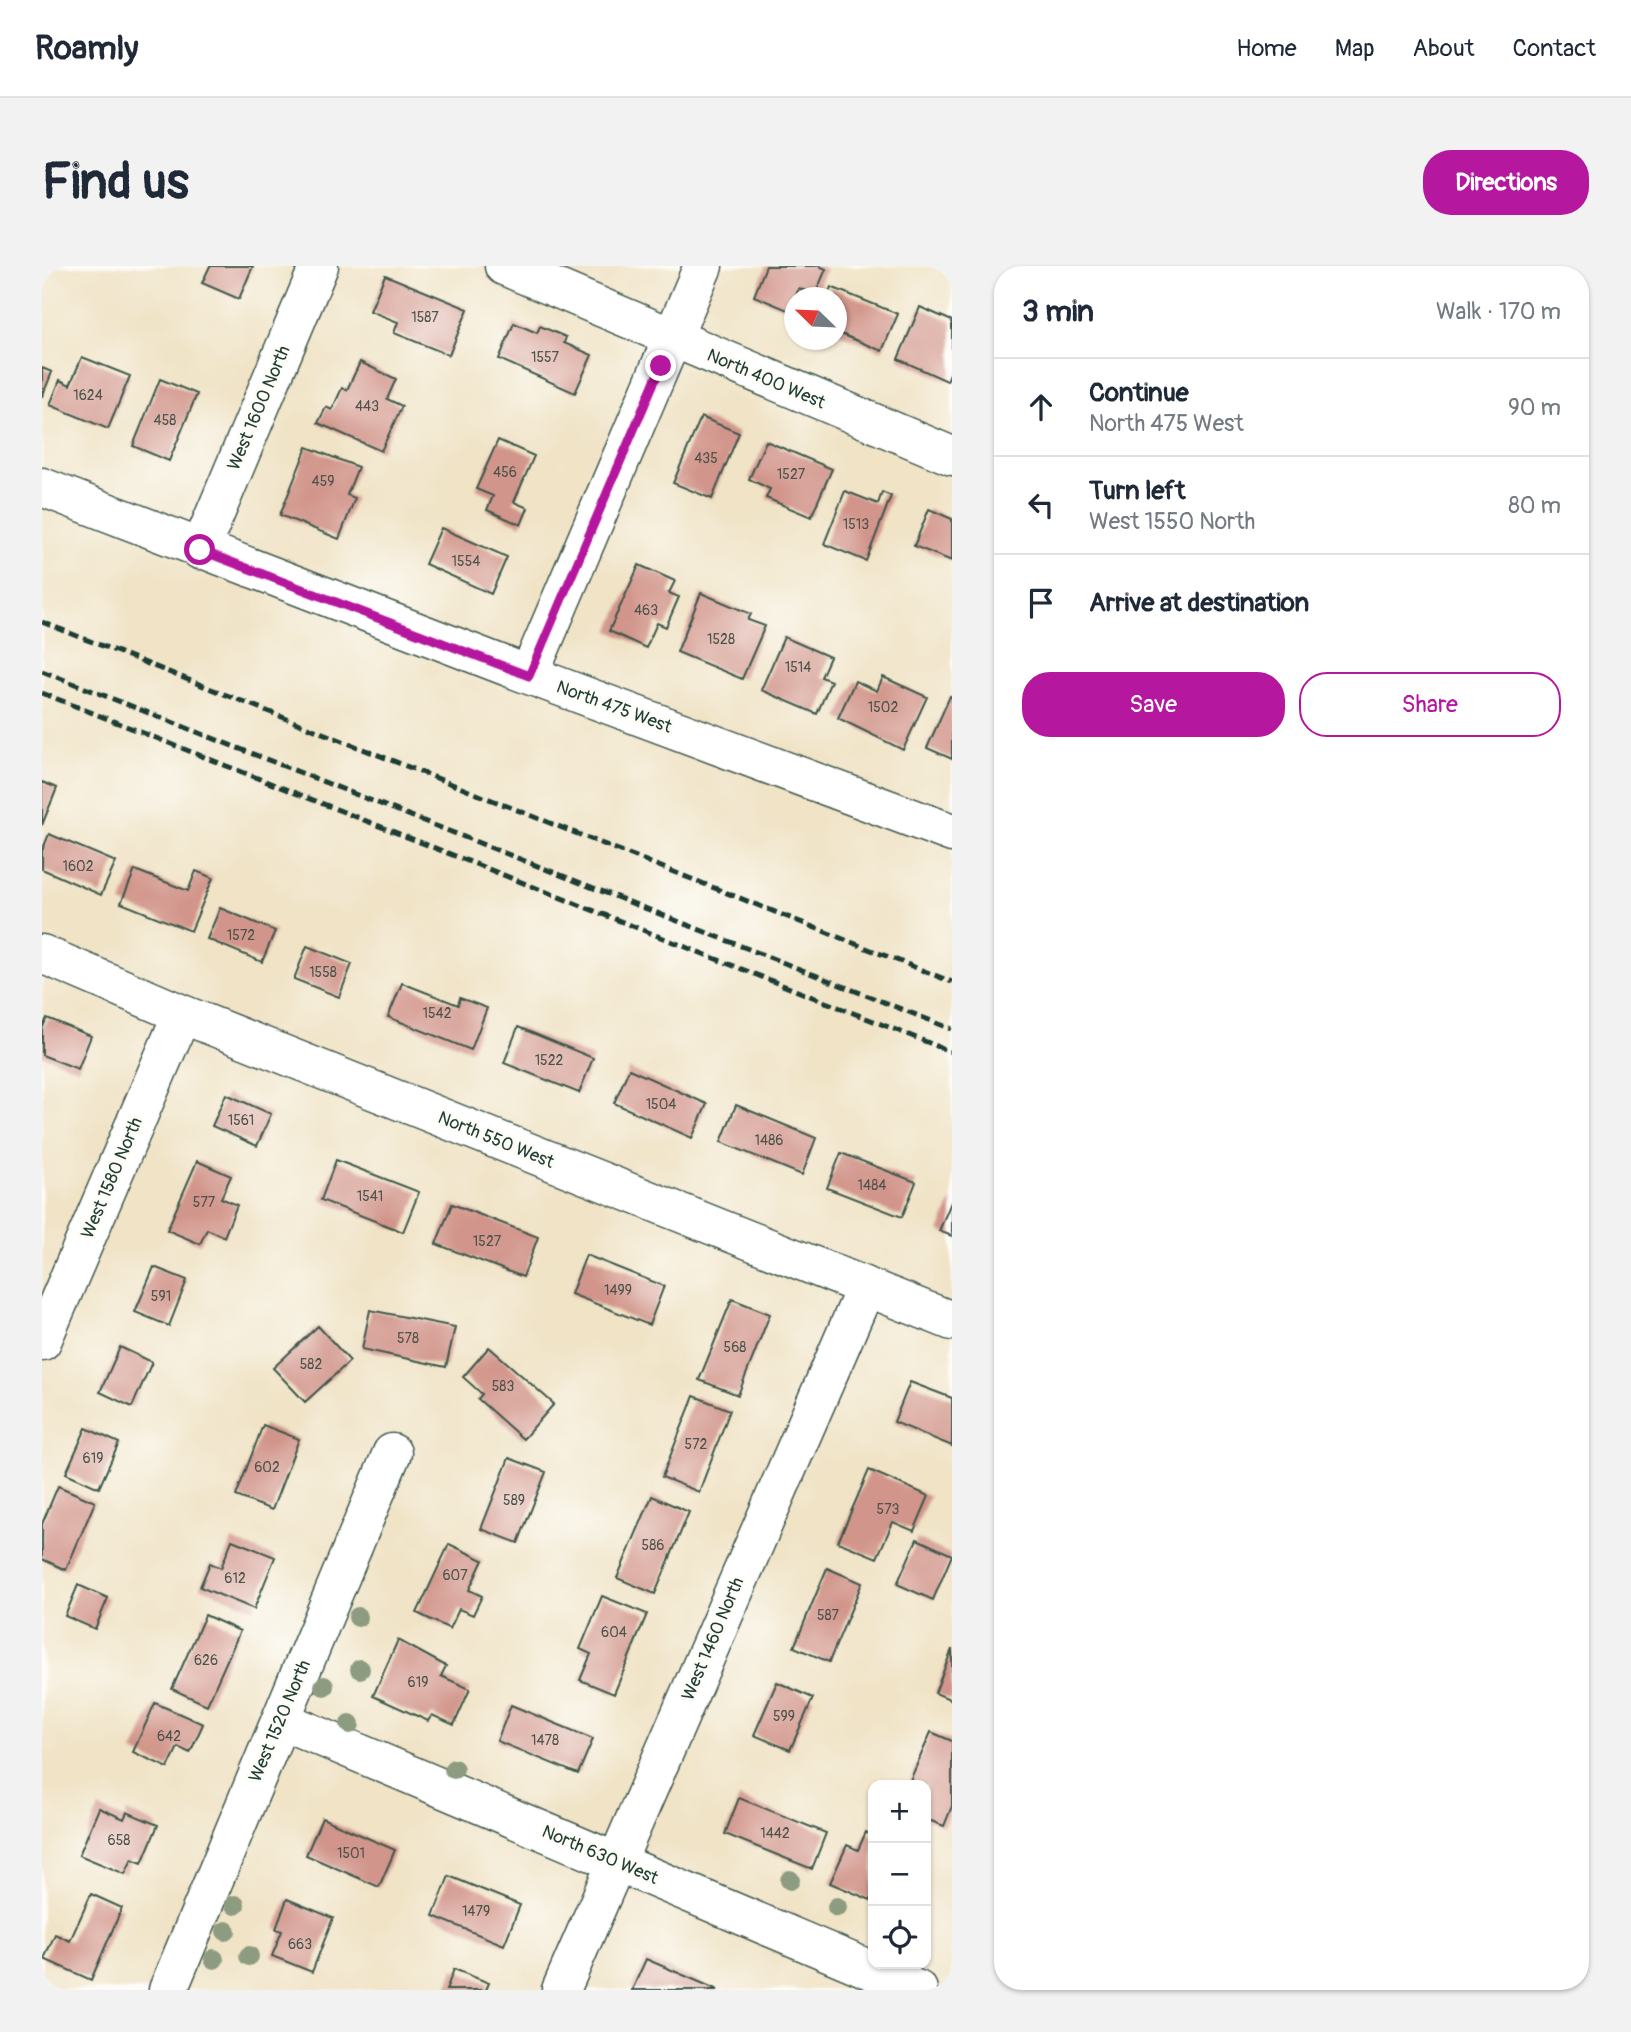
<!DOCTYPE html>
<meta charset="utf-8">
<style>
:root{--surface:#fff;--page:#f2f2f3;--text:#1f2937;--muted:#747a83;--line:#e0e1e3;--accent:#b5179e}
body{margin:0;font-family:Pangolin,sans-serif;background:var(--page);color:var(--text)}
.controls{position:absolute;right:21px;bottom:21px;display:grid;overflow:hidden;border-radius:14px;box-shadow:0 2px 5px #0004}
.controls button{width:63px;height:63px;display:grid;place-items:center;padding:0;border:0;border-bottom:2px solid var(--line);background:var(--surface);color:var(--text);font:35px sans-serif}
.compass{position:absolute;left:742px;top:21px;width:63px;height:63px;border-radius:50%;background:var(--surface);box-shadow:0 2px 5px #0004;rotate:293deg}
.stop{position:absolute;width:21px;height:21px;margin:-16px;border:5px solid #b5179e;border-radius:50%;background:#fff}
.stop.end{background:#b5179e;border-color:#fff;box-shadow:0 2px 7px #0008}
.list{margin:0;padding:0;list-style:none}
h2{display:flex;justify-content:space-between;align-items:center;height:91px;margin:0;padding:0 28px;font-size:30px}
h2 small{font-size:23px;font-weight:400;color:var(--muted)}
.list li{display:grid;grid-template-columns:46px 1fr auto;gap:21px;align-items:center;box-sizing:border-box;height:98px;padding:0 28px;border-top:2px solid var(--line)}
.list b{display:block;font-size:26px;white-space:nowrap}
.list p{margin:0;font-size:23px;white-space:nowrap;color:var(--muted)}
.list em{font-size:23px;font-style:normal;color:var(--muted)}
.actions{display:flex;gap:14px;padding:21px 28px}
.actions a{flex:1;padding:16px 0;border:2px solid var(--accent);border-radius:28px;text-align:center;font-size:24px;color:var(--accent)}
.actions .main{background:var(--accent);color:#fff}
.icon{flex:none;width:38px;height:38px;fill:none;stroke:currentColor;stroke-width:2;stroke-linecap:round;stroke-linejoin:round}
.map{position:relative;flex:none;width:910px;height:1724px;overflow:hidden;border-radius:28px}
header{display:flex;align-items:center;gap:42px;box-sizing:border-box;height:98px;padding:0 35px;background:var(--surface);border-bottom:2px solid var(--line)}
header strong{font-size:33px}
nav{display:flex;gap:38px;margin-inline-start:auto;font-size:24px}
.intro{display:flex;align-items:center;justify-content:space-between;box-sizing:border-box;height:168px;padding:0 42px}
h1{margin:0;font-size:49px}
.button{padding:18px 32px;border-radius:28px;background:var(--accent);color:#fff;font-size:24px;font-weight:700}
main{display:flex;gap:42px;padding:0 42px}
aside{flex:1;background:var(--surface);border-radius:28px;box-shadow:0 2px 5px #0004}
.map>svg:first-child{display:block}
</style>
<header>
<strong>Roamly</strong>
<nav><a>Home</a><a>Map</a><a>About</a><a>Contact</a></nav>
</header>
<div class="intro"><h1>Find us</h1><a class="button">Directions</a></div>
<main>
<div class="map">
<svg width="910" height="1724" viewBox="0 0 910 1724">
<rect width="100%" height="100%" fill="#fdfcf7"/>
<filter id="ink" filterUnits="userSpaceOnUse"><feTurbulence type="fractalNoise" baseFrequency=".0143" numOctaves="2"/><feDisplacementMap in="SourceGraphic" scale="14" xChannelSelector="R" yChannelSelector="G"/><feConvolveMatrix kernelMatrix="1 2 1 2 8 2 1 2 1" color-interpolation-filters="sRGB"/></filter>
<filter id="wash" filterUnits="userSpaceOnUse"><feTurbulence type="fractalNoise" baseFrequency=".00686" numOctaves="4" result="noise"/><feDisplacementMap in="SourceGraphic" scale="28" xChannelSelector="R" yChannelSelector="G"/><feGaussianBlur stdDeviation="1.57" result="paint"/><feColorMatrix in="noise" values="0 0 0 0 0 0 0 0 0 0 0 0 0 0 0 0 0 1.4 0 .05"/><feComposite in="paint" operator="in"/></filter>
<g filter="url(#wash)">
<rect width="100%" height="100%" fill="#f0e3c6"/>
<g id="blocks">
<path fill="#d2958b" d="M 168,0 L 211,0 L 197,33 L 160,17 Z
M 724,0 L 777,0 L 784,3 L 773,29 L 757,22 L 748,45 L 712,30 Z
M 343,9 L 426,43 L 407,89 L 352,67 L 356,56 L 328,45 Z
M 789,21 L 856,48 L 840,85 L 794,66 L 794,32 L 785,32 Z
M 878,41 L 910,55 L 910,103 L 905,115 L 856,93 Z
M 472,57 L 495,67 L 498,60 L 524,71 L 522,77 L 550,89 L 533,127 L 457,93 Z
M 40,91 L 88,110 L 66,163 L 8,139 L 18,114 L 28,119 Z
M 318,96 L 354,113 L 345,133 L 360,140 L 339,185 L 276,157 L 284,141 L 290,144 L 300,122 L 305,124 Z
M 0,102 L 10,106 L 0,131 Z
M 118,113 L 155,128 L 127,195 L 91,180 Z
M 659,151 L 697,167 L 670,233 L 631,217 Z
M 456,174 L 492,190 L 472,236 L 486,242 L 479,259 L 445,244 L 451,230 L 434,223 Z
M 724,175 L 790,203 L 769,251 L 724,232 L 728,223 L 707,213 Z
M 265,181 L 316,201 L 305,229 L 313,232 L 297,273 L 238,249 Z
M 803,225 L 836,238 L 840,226 L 849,230 L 824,295 L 782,278 Z
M 887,243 L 910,253 L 910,295 L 872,280 Z
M 399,262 L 465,291 L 449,328 L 383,298 Z
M 597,299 L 633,315 L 627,327 L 637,331 L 624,361 L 615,357 L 604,382 L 567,365 Z
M 659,327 L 709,348 L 706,354 L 723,360 L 700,413 L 635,386 Z
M 742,371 L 788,391 L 779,411 L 789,415 L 775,448 L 719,424 Z
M 841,411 L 885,431 L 861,484 L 796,452 L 813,415 L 835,425 Z
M 908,430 L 910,431 L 910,493 L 885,482 Z
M 0,516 L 15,522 L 0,559 Z
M 7,568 L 74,596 L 59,629 L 0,603 L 0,585 Z
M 93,604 L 146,625 L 154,605 L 171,612 L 149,665 L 79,637 Z
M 178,642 L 233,665 L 220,696 L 165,673 Z
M 265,680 L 310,698 L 297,731 L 252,713 Z
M 360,717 L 416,739 L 418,732 L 445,742 L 429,784 L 346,751 Z
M 5,752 L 49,770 L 36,803 L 0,789 L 0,763 Z
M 476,761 L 551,792 L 537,827 L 462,797 Z
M 587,803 L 665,838 L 650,872 L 572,837 Z
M 184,828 L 229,848 L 215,880 L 170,860 Z
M 694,839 L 774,872 L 760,909 L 679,876 Z
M 799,887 L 874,916 L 860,951 L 785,922 Z
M 294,894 L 377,926 L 361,966 L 279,934 Z
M 155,895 L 189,910 L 179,932 L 195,939 L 182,971 L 165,963 L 158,978 L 125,964 Z
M 910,934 L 910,970 L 897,965 Z
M 410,938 L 496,971 L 481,1011 L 394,978 Z
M 544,989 L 622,1020 L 607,1059 L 529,1028 Z
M 112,1001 L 145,1014 L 127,1060 L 93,1046 Z
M 690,1033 L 728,1048 L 696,1129 L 657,1114 Z
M 328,1044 L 413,1061 L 404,1101 L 320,1083 Z
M 276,1060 L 308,1095 L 263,1136 L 231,1102 Z
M 78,1081 L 110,1096 L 90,1141 L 58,1126 Z
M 447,1081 L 512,1138 L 481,1173 L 436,1133 L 440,1128 L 421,1111 Z
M 868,1116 L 910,1132 L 910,1180 L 852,1156 Z
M 652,1130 L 688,1144 L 657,1226 L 620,1211 Z
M 221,1159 L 257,1173 L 230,1244 L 194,1230 Z
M 44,1162 L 77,1177 L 57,1222 L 24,1207 Z
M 467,1192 L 504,1206 L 476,1277 L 439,1263 Z
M 827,1204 L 887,1230 L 872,1265 L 851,1256 L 835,1292 L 796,1276 Z
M 16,1220 L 53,1236 L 24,1304 L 0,1293 L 0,1258 Z
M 610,1230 L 647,1246 L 613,1328 L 575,1312 Z
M 875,1273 L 910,1289 L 891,1334 L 855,1318 Z
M 190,1274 L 233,1291 L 212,1343 L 158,1321 L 168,1297 L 179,1302 Z
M 407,1278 L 441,1294 L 427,1324 L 440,1330 L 431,1349 L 417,1343 L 408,1363 L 375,1347 Z
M 785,1302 L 820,1317 L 787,1396 L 752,1381 Z
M 36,1319 L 66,1332 L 53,1363 L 23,1350 Z
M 560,1330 L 605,1348 L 572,1428 L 538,1414 L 549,1388 L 538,1383 Z
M 163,1349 L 198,1365 L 165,1439 L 130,1423 Z
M 356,1374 L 404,1400 L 399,1410 L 428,1423 L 412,1459 L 390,1449 L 386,1455 L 331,1430 Z
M 910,1383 L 910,1434 L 893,1427 Z
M 735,1416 L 771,1432 L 748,1484 L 712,1469 Z
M 113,1437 L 161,1458 L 148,1487 L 136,1481 L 126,1502 L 91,1486 Z
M 469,1439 L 551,1473 L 536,1508 L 455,1475 Z
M 889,1466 L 910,1475 L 910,1540 L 902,1560 L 884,1553 L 884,1519 L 866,1519 Z
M 697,1532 L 784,1567 L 770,1603 L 683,1568 Z
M 57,1542 L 82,1553 L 85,1546 L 116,1559 L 100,1597 L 90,1593 L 83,1608 L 37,1589 Z
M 280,1552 L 353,1584 L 337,1621 L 264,1589 Z
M 824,1566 L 831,1570 L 831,1635 L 788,1617 L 805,1579 L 816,1584 Z
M 407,1610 L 478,1639 L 462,1679 L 391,1650 Z
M 49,1628 L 80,1642 L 49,1714 L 2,1693 L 13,1668 L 28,1675 Z
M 245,1633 L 291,1652 L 270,1706 L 230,1690 L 240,1665 L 234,1663 Z
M 604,1693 L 676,1724 L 590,1724 Z
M 412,1703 L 447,1717 L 444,1724 L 404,1724 Z"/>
</g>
</g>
<g filter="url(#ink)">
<use href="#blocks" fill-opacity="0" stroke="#3e564a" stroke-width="2"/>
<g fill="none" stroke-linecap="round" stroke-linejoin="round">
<defs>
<path id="minor" d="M 462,0 L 910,190
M 0,221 L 487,409 L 910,567
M 158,284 L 277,0
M 487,409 L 661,0
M 0,688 L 140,748 L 910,1055
M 0,1075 L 140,748
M 239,1454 L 876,1724
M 126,1724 L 350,1187
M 519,1724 L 824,1021"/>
</defs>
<use href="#minor" stroke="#3e564a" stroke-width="41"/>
<use href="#minor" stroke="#fff" stroke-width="38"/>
<path stroke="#1f3d34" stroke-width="5" stroke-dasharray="10 5" stroke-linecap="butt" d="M 0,356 L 910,716
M 0,405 L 910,763
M 0,427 L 910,786"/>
</g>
<g fill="#8d9c80">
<circle cx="316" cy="1351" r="10"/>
<circle cx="318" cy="1403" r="10"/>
<circle cx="282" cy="1420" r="10"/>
<circle cx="308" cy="1458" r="10"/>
<circle cx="412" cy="1503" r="10"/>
<circle cx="748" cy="1614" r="10"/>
<circle cx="193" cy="1639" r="10"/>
<circle cx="795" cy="1641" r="10"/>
<circle cx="184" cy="1665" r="10"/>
<circle cx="207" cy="1690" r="10"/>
<circle cx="172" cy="1693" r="10"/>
</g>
</g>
<g fill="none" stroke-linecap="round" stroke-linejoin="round" filter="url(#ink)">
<path stroke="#b5179e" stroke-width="9" d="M 158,284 L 487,410 L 619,100"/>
</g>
<g text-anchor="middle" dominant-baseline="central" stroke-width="6" stroke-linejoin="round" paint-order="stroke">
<g font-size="14" fill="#4c534a">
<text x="383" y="51">1587</text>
<text x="503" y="91">1557</text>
<text x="46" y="129">1624</text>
<text x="325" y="140">443</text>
<text x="123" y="154">458</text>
<text x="664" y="192">435</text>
<text x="463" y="206">456</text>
<text x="749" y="208">1527</text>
<text x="281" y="215">459</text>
<text x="814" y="258">1513</text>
<text x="424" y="295">1554</text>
<text x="604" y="344">463</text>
<text x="679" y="373">1528</text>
<text x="756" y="401">1514</text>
<text x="841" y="441">1502</text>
<text x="36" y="600">1602</text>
<text x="199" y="669">1572</text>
<text x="281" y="706">1558</text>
<text x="395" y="747">1542</text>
<text x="507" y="794">1522</text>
<text x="619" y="838">1504</text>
<text x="199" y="854">1561</text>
<text x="727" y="874">1486</text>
<text x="830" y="919">1484</text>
<text x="328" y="930">1541</text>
<text x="162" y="936">577</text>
<text x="445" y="975">1527</text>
<text x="576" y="1024">1499</text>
<text x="119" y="1030">591</text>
<text x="366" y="1072">578</text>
<text x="693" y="1081">568</text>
<text x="269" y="1098">582</text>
<text x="461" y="1120">583</text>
<text x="654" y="1178">572</text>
<text x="51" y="1192">619</text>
<text x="225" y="1201">602</text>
<text x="472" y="1234">589</text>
<text x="846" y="1243">573</text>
<text x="611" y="1279">586</text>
<text x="413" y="1309">607</text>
<text x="193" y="1312">612</text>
<text x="786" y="1349">587</text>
<text x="572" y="1366">604</text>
<text x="164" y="1394">626</text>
<text x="376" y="1416">619</text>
<text x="742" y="1450">599</text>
<text x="127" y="1470">642</text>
<text x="503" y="1474">1478</text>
<text x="733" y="1567">1442</text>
<text x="77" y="1574">658</text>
<text x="309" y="1587">1501</text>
<text x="434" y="1645">1479</text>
<text x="258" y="1678">663</text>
</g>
<g font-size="18" fill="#1f3d34" stroke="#fdfcf7">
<text transform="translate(724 113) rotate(23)">North 400 West</text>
<text transform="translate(217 142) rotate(-67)">West 1600 North</text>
<text transform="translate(572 441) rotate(20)">North 475 West</text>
<text transform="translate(454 874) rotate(22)">North 550 West</text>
<text transform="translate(70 912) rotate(-67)">West 1580 North</text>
<text transform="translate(671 1373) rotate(-67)">West 1460 North</text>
<text transform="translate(238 1455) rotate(-67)">West 1520 North</text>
<text transform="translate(558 1589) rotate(23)">North 630 West</text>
</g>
</g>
</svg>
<div class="controls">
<button>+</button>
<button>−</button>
<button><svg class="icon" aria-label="locate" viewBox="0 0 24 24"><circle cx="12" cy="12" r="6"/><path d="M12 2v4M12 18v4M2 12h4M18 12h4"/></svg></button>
</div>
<svg class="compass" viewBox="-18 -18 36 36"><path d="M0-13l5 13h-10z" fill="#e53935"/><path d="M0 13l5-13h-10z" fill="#747a83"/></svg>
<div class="stop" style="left:158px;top:284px"></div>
<div class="stop end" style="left:619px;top:100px"></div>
</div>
<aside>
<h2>3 min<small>Walk · 170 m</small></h2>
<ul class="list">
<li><svg class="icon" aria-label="ahead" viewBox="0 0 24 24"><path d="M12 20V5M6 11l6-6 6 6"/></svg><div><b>Continue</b><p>North 475 West</p></div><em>90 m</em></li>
<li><svg class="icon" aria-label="left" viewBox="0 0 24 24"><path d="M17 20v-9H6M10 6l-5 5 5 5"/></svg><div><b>Turn left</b><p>West 1550 North</p></div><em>80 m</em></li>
<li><svg class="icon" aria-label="arrive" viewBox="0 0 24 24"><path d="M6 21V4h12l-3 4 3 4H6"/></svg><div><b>Arrive at destination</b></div></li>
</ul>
<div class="actions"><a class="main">Save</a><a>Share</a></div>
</aside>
</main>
